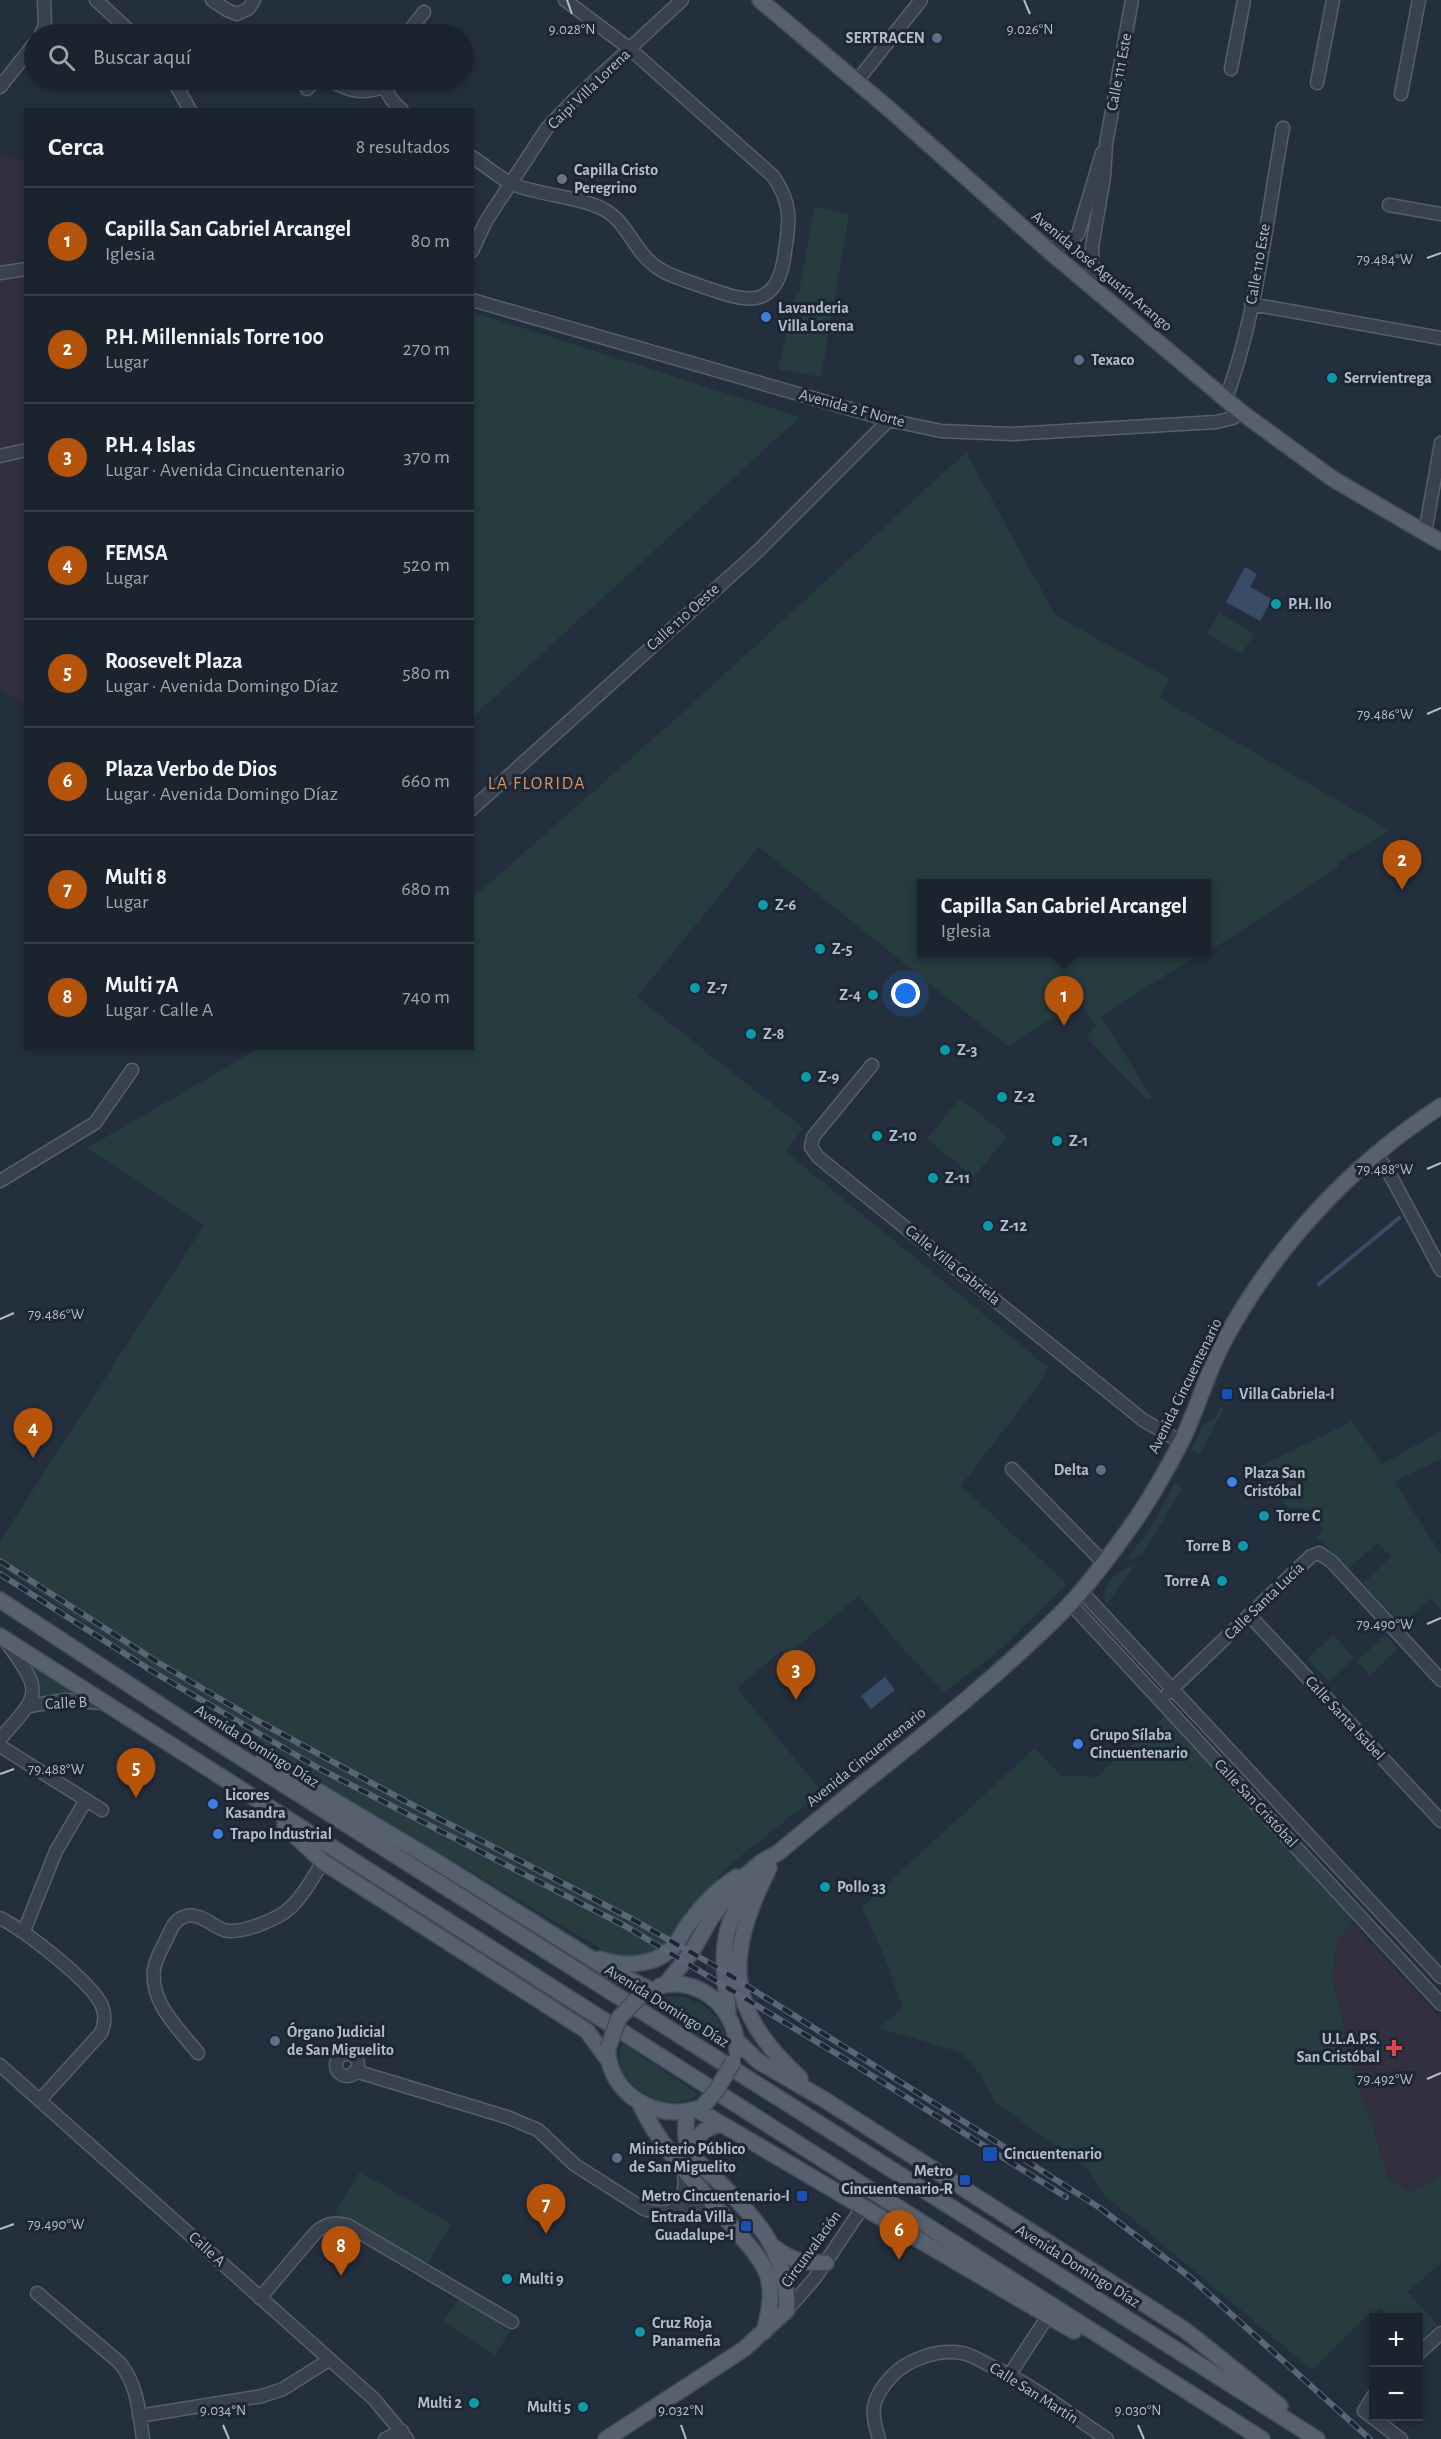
<!DOCTYPE html>
<html lang="es">
<meta charset="utf-8">
<style>
:root{--surface:#1b232e;--page:#282f3a;--text:#f1f3f6;--muted:#a0a4aa;--line:#39404a;--accent:#b45309}
body{margin:0;font-family:"Alegreya Sans",sans-serif;background:var(--page);color:var(--text)}
.controls{position:absolute;right:18px;bottom:18px;display:grid;overflow:hidden;border-radius:0px;box-shadow:0 3px 9px #0003}
.controls button{width:54px;height:54px;display:grid;place-items:center;padding:0;border:0;border-bottom:2px solid var(--line);background:var(--surface);color:var(--text);font:30px sans-serif}
.you{position:absolute;left:906px;top:994px;width:21px;height:21px;margin:-15px;border:4px solid #fff;border-radius:50%;background:#1a73e8;box-shadow:0 0 0 9px #1a73e833}
.badge{display:grid;place-items:center;width:39px;height:39px;border-radius:50%;background:var(--accent);color:#fff;font-size:20px;font-weight:700}
.pin{position:absolute;translate:-50% -50px;filter:drop-shadow(0 2px 3px #0008)}
.pin::after{content:'';position:absolute;top:32px;width:21px;height:18px;background:inherit;clip-path:polygon(0 0,100% 0,50% 100%)}
.popup{position:absolute;left:917px;top:879px;width:294px;height:78px;box-sizing:border-box;display:grid;place-content:center;border-radius:0px;background:var(--surface);filter:drop-shadow(0 2px 4px #0005);font-size:20px;white-space:nowrap;color:var(--muted)}
.popup b{font-size:22px;color:var(--text)}
.popup::after{content:'';position:absolute;left:50%;top:100%;margin-left:-12px;border:12px solid transparent;border-top-color:var(--surface)}
.list{margin:0;padding:0;list-style:none}
h2{display:flex;justify-content:space-between;align-items:center;height:78px;margin:0;padding:0 24px;font-size:26px}
h2 small{font-size:20px;font-weight:400;color:var(--muted)}
.list li{display:grid;grid-template-columns:39px 1fr auto;gap:18px;align-items:center;box-sizing:border-box;height:108px;padding:0 24px;border-top:2px solid var(--line)}
.list b{display:block;font-size:22px;white-space:nowrap}
.list p{margin:0;font-size:20px;white-space:nowrap;color:var(--muted)}
.list em{font-size:20px;font-style:normal;color:var(--muted)}
.icon{flex:none;width:33px;height:33px;fill:none;stroke:currentColor;stroke-width:2;stroke-linecap:round;stroke-linejoin:round}
.map{position:relative;flex:none;width:1441px;height:2439px;overflow:hidden}
.search{position:absolute;background:var(--surface);box-shadow:0 3px 9px #0003;left:24px;top:24px;width:450px;height:66px;display:flex;align-items:center;gap:15px;box-sizing:border-box;padding:0 21px;border-radius:33px;color:var(--muted);font-size:22px}
.panel{position:absolute;background:var(--surface);box-shadow:0 3px 9px #0003;left:24px;top:108px;width:450px;height:942px;border-radius:0px}
.map>svg:first-child{display:block}
</style>
<div class="map">
<svg width="1441" height="2439" viewBox="0 0 1441 2439">
<rect width="100%" height="100%" fill="#242f3e"/>
<path fill="#32303f" d="M 0,155 L 26,160 L 25,704 L 0,690 Z
M 1351,1922 L 1441,2019 L 1441,2175 L 1434,2181 L 1408,2192 L 1388,2178 L 1370,2118 L 1354,2078 L 1333,1978 L 1336,1942 Z"/>
<path fill="#263c3f" d="M 814,207 L 849,214 L 821,377 L 778,369 L 796,292 L 799,292 Z
M 473,312 L 800,417 L 473,717 Z
M 966,452 L 1055,615 L 1170,679 L 1160,698 L 1389,830 L 1337,863 L 1339,867 L 1211,950 L 1209,947 L 1207,948 L 1206,884 L 922,884 L 922,952 L 1200,953 L 1101,1017 L 1152,1097 L 1147,1100 L 1086,1037 L 1096,1026 L 1080,1000 L 1009,1047 L 759,847 L 637,997 L 803,1128 L 786,1152 L 1048,1367 L 1040,1383 L 961,1486 L 1067,1584 L 994,1655 L 944,1692 L 904,1650 L 859,1596 L 786,1656 L 782,1650 L 737,1688 L 822,1792 L 727,1867 L 662,1950 L 648,1956 L 620,1960 L 327,1786 L 0,1566 L 0,1541 L 204,1225 L 87,1148 L 258,1049 L 472,1048 L 473,898 L 682,713 Z
M 1219,613 L 1254,634 L 1242,654 L 1207,634 Z
M 960,1098 L 1007,1136 L 974,1177 L 927,1139 Z
M 1220,1408 L 1224,1408 L 1200,1454 L 1191,1450 L 1203,1425 L 1216,1417 Z
M 1352,1421 L 1382,1464 L 1441,1431 L 1441,1459 L 1394,1482 L 1441,1554 L 1441,1610 L 1430,1598 L 1402,1625 L 1363,1584 L 1391,1556 L 1377,1543 L 1349,1569 L 1317,1537 L 1324,1529 L 1304,1508 L 1289,1508 L 1256,1471 L 1259,1467 Z
M 1175,1483 L 1182,1488 L 1142,1555 L 1126,1561 L 1152,1525 Z
M 1135,1565 L 1106,1605 C 1099,1583 1117,1572 1135,1565 Z
M 1333,1635 L 1354,1658 L 1329,1682 L 1307,1659 Z
M 1385,1635 L 1398,1649 L 1370,1675 L 1357,1661 Z
M 35,1669 L 73,1694 L 32,1704 L 36,1681 L 33,1671 Z
M 1167,1714 L 1355,1919 L 1336,1942 L 1333,1978 L 1354,2078 L 1370,2118 L 1388,2178 L 1408,2192 L 1433,2181 L 1441,2175 L 1441,2263 L 1407,2292 L 1437,2324 L 1419,2342 L 1418,2318 L 1389,2317 L 1380,2308 L 1364,2318 L 1312,2370 L 1104,2195 L 1088,2169 L 996,2103 L 980,2074 L 962,2053 L 879,2028 L 902,2008 L 886,1961 L 862,1907 L 1035,1748 L 1060,1775 L 1096,1777 Z
M 670,1996 C 699,1996 731,2019 725,2052 L 648,2003 L 652,2000 Z
M 623,2044 L 698,2094 C 667,2121 603,2076 623,2044 Z
M 360,2172 L 451,2224 L 426,2267 L 334,2213 Z
M 460,2298 L 510,2331 L 495,2355 L 443,2321 Z"/>
<path fill="#394c67" d="M 1245,567 L 1257,574 L 1250,587 L 1272,599 L 1260,621 L 1226,602 Z
M 885,1677 L 895,1690 L 871,1709 L 861,1696 Z"/>
<g fill="none" stroke-linecap="round" stroke-linejoin="round">
<path stroke="#394c67" stroke-width="4" d="M 1319,1284 L 1399,1218"/>
<defs>
<path id="minor" d="M 96,0 L 133,34
M 212,0 L 227,10 L 237,14 L 248,9 L 254,0
M 41,34 L 45,25 L 44,0
M 407,34 L 424,12
M 1231,69 L 1244,0
M 173,80 L 190,110
M 329,80 C 352,92 360,94 385,87
M 385,81 C 385,93 392,102 402,110
M 857,81 L 921,0
M 1317,83 L 1333,0
M 0,87 L 34,44
M 307,89 L 315,80
M 1401,94 L 1419,0
M 472,157 C 485,165 497,176 510,183 C 539,196 575,195 603,209 C 627,221 634,251 655,266 C 668,276 685,280 701,286 C 739,299 775,315 784,258 C 789,224 794,206 773,176 L 630,49 L 565,0
M 1389,205 L 1441,214
M 1048,250 L 1071,240 L 1078,234 L 1102,153
M 472,251 L 486,221 L 547,128 L 575,99 L 682,0
M 0,273 L 26,269
M 1093,288 L 1092,247 L 1104,177 L 1106,144 L 1132,0
M 472,300 L 889,420 L 941,431 L 1012,434 L 1216,422 L 1233,418 L 1241,412
M 1251,304 L 1441,338
M 1226,398 C 1257,315 1267,216 1283,128
M 0,456 L 26,450
M 1425,533 L 1441,443
M 472,809 L 757,552 L 889,420
M 872,1065 L 813,1137 L 811,1147 L 818,1157 L 1143,1420 L 1181,1442
M 1375,1153 L 1388,1171 L 1441,1270
M 0,1181 L 95,1123 L 132,1070
M 1012,1469 L 1103,1562
M 1081,1591 L 1441,1977
M 1070,1603 L 1441,2004
M 1249,1615 L 1441,1821
M 1168,1693 L 1311,1556 L 1319,1553 L 1332,1562 L 1441,1680
M 29,1706 L 66,1700 L 102,1703
M 0,1739 C 40,1693 44,1694 7,1643
M 0,1746 L 102,1810
M 0,1918 C 24,1930 92,1982 102,2006 C 106,2016 105,2024 101,2033 L 40,2100
M 24,1931 L 56,1851 L 86,1800
M 198,2053 C 179,2029 150,2003 154,1970 C 155,1959 162,1949 166,1940 C 171,1930 174,1919 186,1916 C 200,1913 211,1925 224,1930 C 240,1935 279,1919 291,1907 C 304,1895 313,1877 323,1862
M336 2065a11 11 0 1 1 22 0a11 11 0 1 1-22 0Z
M 0,2065 L 374,2399 L 407,2439
M 355,2071 L 507,2117 L 538,2130 L 575,2165 L 644,2209 C 657,2214 671,2213 682,2205 L 716,2208
M 682,2205 L 685,2181 L 683,2170
M 37,2293 L 120,2363 C 138,2386 139,2412 143,2439
M 260,2298 L 316,2232 C 327,2223 333,2222 347,2225 L 512,2322
M 787,2310 L 815,2278 L 862,2208
M 1418,2354 L 1441,2333
M 1010,2374 L 1048,2316
M 1374,2395 L 1364,2411 L 1401,2439
M 139,2416 L 262,2396 L 283,2389 L 329,2360
M 385,2439 L 402,2431
M 879,2439 C 870,2411 871,2399 891,2377 C 907,2359 938,2349 962,2353 C 970,2354 979,2360 987,2364 C 1030,2383 1068,2413 1107,2439"/>
<path id="major" d="M 760,0 L 888,108 L 1048,250 L 1241,412 L 1333,479 L 1441,542
M 0,1600 L 215,1741 L 1317,2439
M 0,1636 L 1262,2439
M 262,1761 L 286,1772 L 437,1862 L 611,1971 L 649,1989
M 285,1826 L 323,1862 L 587,2031 L 609,2061
M 769,1868 C 725,1957 724,2008 800,2078
M 600,1959 C 623,1967 653,1966 671,1949 C 678,1943 682,1933 687,1926 C 702,1905 716,1890 737,1877
M 665,1985 L 691,1953 L 711,1918 L 739,1881 L 763,1861 L 778,1853 C 875,1771 980,1696 1069,1605 C 1091,1582 1110,1555 1129,1529 C 1146,1506 1168,1468 1181,1442 C 1198,1409 1207,1371 1225,1339 C 1276,1245 1352,1164 1441,1106
M 660,1986 C 701,1975 738,2011 737,2051
M 728,2013 C 723,1955 716,1925 758,1879
M 737,2041 L 758,2061 L 825,2100 L 1185,2330 L 1280,2406
M 608,2053 C 611,2095 657,2121 696,2109
M 639,2102 C 661,2150 700,2187 734,2228 C 745,2242 763,2259 768,2277 C 773,2296 769,2313 764,2332
M 696,2109 L 1074,2331
M 695,2158 C 693,2137 702,2128 722,2124
M 775,2248 C 792,2261 804,2263 826,2263
M 606,2439 L 744,2349 L 787,2310 C 788,2254 758,2220 720,2183 C 710,2173 695,2162 689,2149 C 684,2137 686,2124 687,2112"/>
</defs>
<use href="#minor" stroke="#565f6c" stroke-width="15"/>
<use href="#major" stroke="#414a57" stroke-width="18"/>
<use href="#minor" stroke="#38414e" stroke-width="12"/>
<use href="#major" stroke="#56606e" stroke-width="15"/>
<defs>
<path id="rail" d="M 0,1561 L 159,1663 L 249,1716 L 403,1800 L 632,1919 L 715,1966 L 1014,2153 L 1100,2208 L 1191,2278 L 1370,2439
M 0,1574 L 155,1673 L 320,1769 L 627,1927 L 855,2065 L 1066,2197"/>
</defs>
<use href="#rail" stroke="#5a6575" stroke-width="6"/>
<use href="#rail" stroke="#1d2633" stroke-width="4" stroke-dasharray="11" stroke-linecap="butt"/>
<defs>
<path id="major-bridge" d="M 608,2048 L 619,2018 L 641,1995
M 704,2105 L 716,2091 L 733,2062"/>
</defs>
<use href="#major-bridge" stroke="#414a57" stroke-width="18" stroke-linecap="butt"/>
<use href="#major-bridge" stroke="#56606e" stroke-width="15"/>
</g>
<path fill="none" stroke="#b4bcc9" stroke-width="2" d="M 567,0 L 572,14M 1024,0 L 1030,14M 1427,258 L 1441,253M 1427,714 L 1441,708M 1427,1169 L 1441,1163M 0,1319 L 14,1313M 1427,1624 L 1441,1618M 0,1774 L 14,1769M 1427,2079 L 1441,2073M 0,2229 L 14,2224M 223,2425 L 229,2439M 681,2425 L 686,2439M 1138,2425 L 1144,2439"/>
<g fill="#5c6f8a" stroke="#1d2633" stroke-width="2">
<circle cx="937" cy="38" r="6"/>
<circle cx="1079" cy="360" r="6"/>
<circle cx="1101" cy="1470" r="6"/>
<circle cx="275" cy="2041" r="6"/>
<circle cx="617" cy="2158" r="6"/>
</g>
<circle fill="#6b7280" stroke="#1d2633" stroke-width="2" cx="562" cy="179" r="6"/>
<g fill="#3f7fe0" stroke="#1d2633" stroke-width="2">
<circle cx="766" cy="317" r="6"/>
<circle cx="1232" cy="1482" r="6"/>
<circle cx="1078" cy="1744" r="6"/>
<circle cx="213" cy="1804" r="6"/>
<circle cx="218" cy="1834" r="6"/>
</g>
<g fill="#0f9aa8" stroke="#1d2633" stroke-width="2">
<circle cx="1332" cy="378" r="6"/>
<circle cx="1276" cy="604" r="6"/>
<circle cx="763" cy="905" r="6"/>
<circle cx="820" cy="949" r="6"/>
<circle cx="695" cy="988" r="6"/>
<circle cx="873" cy="995" r="6"/>
<circle cx="751" cy="1034" r="6"/>
<circle cx="945" cy="1050" r="6"/>
<circle cx="806" cy="1077" r="6"/>
<circle cx="1002" cy="1097" r="6"/>
<circle cx="877" cy="1136" r="6"/>
<circle cx="1057" cy="1141" r="6"/>
<circle cx="933" cy="1178" r="6"/>
<circle cx="988" cy="1226" r="6"/>
<circle cx="1264" cy="1516" r="6"/>
<circle cx="1243" cy="1546" r="6"/>
<circle cx="1222" cy="1581" r="6"/>
<circle cx="825" cy="1887" r="6"/>
<circle cx="507" cy="2279" r="6"/>
<circle cx="640" cy="2332" r="6"/>
<circle cx="474" cy="2403" r="6"/>
<circle cx="583" cy="2407" r="6"/>
</g>
<g fill="#1a4fb4" stroke="#1d2633" stroke-width="2">
<rect x="1221" y="1388" width="12" height="12" rx="3"/>
<rect x="982" y="2146" width="16" height="16" rx="3"/>
<rect x="959" y="2174" width="12" height="12" rx="3"/>
<rect x="796" y="2190" width="12" height="12" rx="3"/>
<rect x="740" y="2220" width="12" height="12" rx="3"/>
</g>
<path fill="#e0444e" stroke="#1d2633" stroke-width="2" d="M1391 2039h6v6h6v6h-6v6h-6v-6h-6v-6h6z"/>
<g text-anchor="middle" dominant-baseline="central" stroke-width="6" stroke-linejoin="round" paint-order="stroke">
<g font-size="16" font-weight="bold" fill="#b4bcc9" stroke="#1d2633" text-anchor="start">
<text x="925" y="38" text-anchor="end">SERTRACEN</text>
<text x="574" y="170">Capilla Cristo<tspan x="574" dy="18">Peregrino</tspan></text>
<text x="778" y="308">Lavanderia<tspan x="778" dy="18">Villa Lorena</tspan></text>
<text x="1091" y="360">Texaco</text>
<text x="1344" y="378">Serrvientrega</text>
<text x="1288" y="604">P.H. Ilo</text>
<text x="775" y="905">Z-6</text>
<text x="832" y="949">Z-5</text>
<text x="707" y="988">Z-7</text>
<text x="861" y="995" text-anchor="end">Z-4</text>
<text x="763" y="1034">Z-8</text>
<text x="957" y="1050">Z-3</text>
<text x="818" y="1077">Z-9</text>
<text x="1014" y="1097">Z-2</text>
<text x="889" y="1136">Z-10</text>
<text x="1069" y="1141">Z-1</text>
<text x="945" y="1178">Z-11</text>
<text x="1000" y="1226">Z-12</text>
<text x="1239" y="1394">Villa Gabriela-I</text>
<text x="1089" y="1470" text-anchor="end">Delta</text>
<text x="1244" y="1473">Plaza San<tspan x="1244" dy="18">Cristóbal</tspan></text>
<text x="1276" y="1516">Torre C</text>
<text x="1231" y="1546" text-anchor="end">Torre B</text>
<text x="1210" y="1581" text-anchor="end">Torre A</text>
<text x="1090" y="1735">Grupo Sílaba<tspan x="1090" dy="18">Cincuentenario</tspan></text>
<text x="225" y="1795">Licores<tspan x="225" dy="18">Kasandra</tspan></text>
<text x="230" y="1834">Trapo Industrial</text>
<text x="837" y="1887">Pollo 33</text>
<text x="287" y="2032">Órgano Judicial<tspan x="287" dy="18">de San Miguelito</tspan></text>
<text x="1380" y="2039" text-anchor="end">U.L.A.P.S.<tspan x="1380" dy="18">San Cristóbal</tspan></text>
<text x="629" y="2149">Ministerio Público<tspan x="629" dy="18">de San Miguelito</tspan></text>
<text x="1004" y="2154">Cincuentenario</text>
<text x="953" y="2171" text-anchor="end">Metro<tspan x="953" dy="18">Cincuentenario-R</tspan></text>
<text x="790" y="2196" text-anchor="end">Metro Cincuentenario-I</text>
<text x="734" y="2217" text-anchor="end">Entrada Villa<tspan x="734" dy="18">Guadalupe-I</tspan></text>
<text x="519" y="2279">Multi 9</text>
<text x="652" y="2323">Cruz Roja<tspan x="652" dy="18">Panameña</tspan></text>
<text x="462" y="2403" text-anchor="end">Multi 2</text>
<text x="571" y="2407" text-anchor="end">Multi 5</text>
</g>
<g font-size="16" fill="#b4bcc9" stroke="#1d2633">
<text transform="translate(1119 72) rotate(-79)">Calle 111 Este</text>
<text transform="translate(589 89) rotate(-44)">Caipi Villa Lorena</text>
<text transform="translate(1258 264) rotate(-80)">Calle 110 Este</text>
<text transform="translate(1102 271) rotate(40)">Avenida José Agustín Arango</text>
<text transform="translate(852 408) rotate(15)">Avenida 2 F Norte</text>
<text transform="translate(683 617) rotate(-42)">Calle 110 Oeste</text>
<text transform="translate(953 1265) rotate(39)">Calle Villa Gabriela</text>
<text transform="translate(1185 1386) rotate(-64)">Avenida Cincuentenario</text>
<text transform="translate(1264 1601) rotate(-44)">Calle Santa Lucía</text>
<text transform="translate(66 1703) rotate(-3)">Calle B</text>
<text transform="translate(1345 1718) rotate(47)">Calle Santa Isabel</text>
<text transform="translate(257 1746) rotate(32)">Avenida Domingo Díaz</text>
<text transform="translate(866 1757) rotate(-39)">Avenida Cincuentenario</text>
<text transform="translate(1256 1803) rotate(47)">Calle San Cristóbal</text>
<text transform="translate(667 2006) rotate(32)">Avenida Domingo Díaz</text>
<text transform="translate(207 2249) rotate(42)">Calle A</text>
<text transform="translate(811 2249) rotate(-54)">Circunvalación</text>
<text transform="translate(1078 2266) rotate(32)">Avenida Domingo Díaz</text>
<text transform="translate(1034 2393) rotate(32)">Calle San Martín</text>
</g>
<g font-size="18" letter-spacing="1.5" fill="#d59563" stroke="#1d2633">
<text x="537" y="784">LA FLORIDA</text>
</g>
</g>
<g font-size="15" text-anchor="middle" fill="#b4bcc9" stroke="#1d2633" stroke-width="6" stroke-linejoin="round" paint-order="stroke">
<text x="572" y="34">9.028°N</text>
<text x="1030" y="34">9.026°N</text>
<text x="1385" y="264">79.484°W</text>
<text x="1385" y="719">79.486°W</text>
<text x="1385" y="1174">79.488°W</text>
<text x="56" y="1319">79.486°W</text>
<text x="1385" y="1629">79.490°W</text>
<text x="56" y="1774">79.488°W</text>
<text x="1385" y="2084">79.492°W</text>
<text x="56" y="2229">79.490°W</text>
<text x="223" y="2415">9.034°N</text>
<text x="681" y="2415">9.032°N</text>
<text x="1138" y="2415">9.030°N</text>
</g>
</svg>
<div class="controls">
<button>+</button>
<button>−</button>
</div>
<div class="you"></div>
<div class="pin badge" style="left:1064px;top:1026px">1</div>
<div class="popup"><b>Capilla San Gabriel Arcangel</b>Iglesia</div>
<div class="pin badge" style="left:1402px;top:890px">2</div>
<div class="pin badge" style="left:796px;top:1700px">3</div>
<div class="pin badge" style="left:33px;top:1458px">4</div>
<div class="pin badge" style="left:136px;top:1798px">5</div>
<div class="pin badge" style="left:899px;top:2260px">6</div>
<div class="pin badge" style="left:546px;top:2234px">7</div>
<div class="pin badge" style="left:341px;top:2276px">8</div>
<div class="search"><svg class="icon" aria-label="search" viewBox="0 0 24 24"><circle cx="10" cy="10" r="6"/><path d="M15 15l6 6"/></svg>Buscar aquí</div>
<section class="panel">
<h2>Cerca<small>8 resultados</small></h2>
<ul class="list">
<li><span class="badge">1</span><div><b>Capilla San Gabriel Arcangel</b><p>Iglesia</p></div><em>80 m</em></li>
<li><span class="badge">2</span><div><b>P.H. Millennials Torre 100</b><p>Lugar</p></div><em>270 m</em></li>
<li><span class="badge">3</span><div><b>P.H. 4 Islas</b><p>Lugar · Avenida Cincuentenario</p></div><em>370 m</em></li>
<li><span class="badge">4</span><div><b>FEMSA</b><p>Lugar</p></div><em>520 m</em></li>
<li><span class="badge">5</span><div><b>Roosevelt Plaza</b><p>Lugar · Avenida Domingo Díaz</p></div><em>580 m</em></li>
<li><span class="badge">6</span><div><b>Plaza Verbo de Dios</b><p>Lugar · Avenida Domingo Díaz</p></div><em>660 m</em></li>
<li><span class="badge">7</span><div><b>Multi 8</b><p>Lugar</p></div><em>680 m</em></li>
<li><span class="badge">8</span><div><b>Multi 7A</b><p>Lugar · Calle A</p></div><em>740 m</em></li>
</ul>
</section>
</div>
